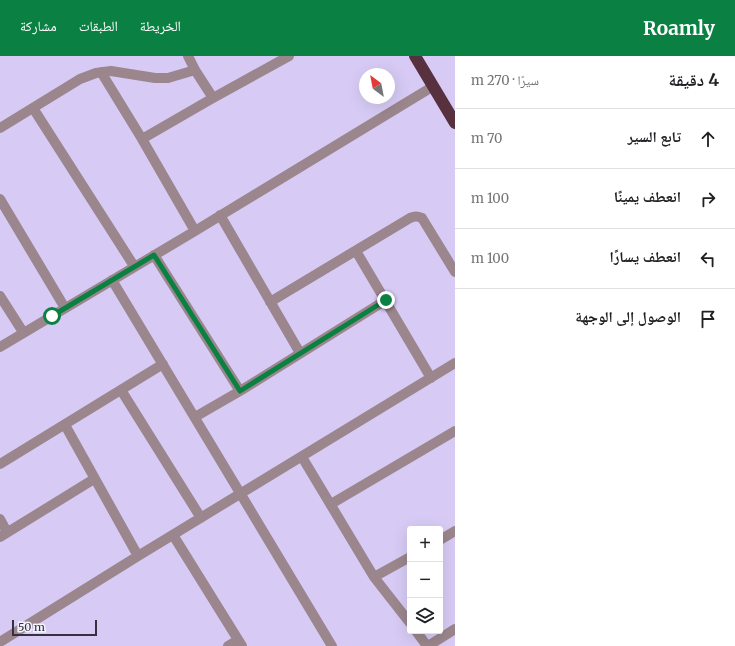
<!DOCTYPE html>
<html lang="ar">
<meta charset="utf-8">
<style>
:root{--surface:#fff;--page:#f6f6f6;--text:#202124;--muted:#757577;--line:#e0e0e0;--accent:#0b8043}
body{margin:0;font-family:Merriweather,"Noto Naskh Arabic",serif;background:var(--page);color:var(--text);direction:rtl}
.controls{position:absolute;right:12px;bottom:12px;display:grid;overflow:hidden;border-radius:4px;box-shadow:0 4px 16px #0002}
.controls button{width:36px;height:36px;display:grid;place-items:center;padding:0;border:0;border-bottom:1px solid var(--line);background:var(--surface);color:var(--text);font:20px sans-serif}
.compass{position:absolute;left:359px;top:12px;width:36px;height:36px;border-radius:50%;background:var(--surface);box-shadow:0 4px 16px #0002;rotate:328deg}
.scale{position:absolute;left:12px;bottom:10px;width:85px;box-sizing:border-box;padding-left:4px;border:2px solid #353141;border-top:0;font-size:11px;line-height:14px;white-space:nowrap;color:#353141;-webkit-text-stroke:3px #f5f2fe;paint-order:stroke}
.stop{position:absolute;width:12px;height:12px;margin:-9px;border:3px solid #0b8043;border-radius:50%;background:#fff}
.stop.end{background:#0b8043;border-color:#fff;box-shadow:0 1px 4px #0008}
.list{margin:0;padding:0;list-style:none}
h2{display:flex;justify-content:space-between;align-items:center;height:52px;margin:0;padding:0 16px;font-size:17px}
h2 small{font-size:13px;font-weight:400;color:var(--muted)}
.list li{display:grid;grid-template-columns:26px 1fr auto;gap:12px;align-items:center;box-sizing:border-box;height:60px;padding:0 16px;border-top:1px solid var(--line)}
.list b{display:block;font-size:15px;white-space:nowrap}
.list em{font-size:13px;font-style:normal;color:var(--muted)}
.icon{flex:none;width:22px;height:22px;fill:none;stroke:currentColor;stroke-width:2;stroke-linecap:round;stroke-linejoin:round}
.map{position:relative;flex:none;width:455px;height:590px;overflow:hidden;direction:ltr}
header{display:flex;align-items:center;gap:24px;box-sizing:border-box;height:56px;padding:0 20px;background:var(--accent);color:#fff}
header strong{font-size:19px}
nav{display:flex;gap:22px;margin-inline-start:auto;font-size:14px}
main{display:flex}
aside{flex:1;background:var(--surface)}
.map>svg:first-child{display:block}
</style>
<header>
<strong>Roamly</strong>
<nav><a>الخريطة</a><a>الطبقات</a><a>مشاركة</a></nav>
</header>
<main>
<aside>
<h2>4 دقيقة<small>سيرًا · 270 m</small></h2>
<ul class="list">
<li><svg class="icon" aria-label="ahead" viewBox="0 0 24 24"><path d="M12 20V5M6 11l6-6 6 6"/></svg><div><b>تابع السير</b></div><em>70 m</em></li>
<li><svg class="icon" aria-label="right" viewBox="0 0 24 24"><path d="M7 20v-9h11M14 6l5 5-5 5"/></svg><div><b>انعطف يمينًا</b></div><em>100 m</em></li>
<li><svg class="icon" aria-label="left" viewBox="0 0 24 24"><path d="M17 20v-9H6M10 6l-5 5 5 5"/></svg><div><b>انعطف يسارًا</b></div><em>100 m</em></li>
<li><svg class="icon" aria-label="arrive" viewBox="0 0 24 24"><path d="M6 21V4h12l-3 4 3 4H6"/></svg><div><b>الوصول إلى الوجهة</b></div></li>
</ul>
</aside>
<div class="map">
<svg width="455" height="590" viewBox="0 0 455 590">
<rect width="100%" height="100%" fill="#d7cbf5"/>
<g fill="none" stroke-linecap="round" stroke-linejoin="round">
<path stroke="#9a868c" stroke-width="10" d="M 188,0 L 195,14 L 213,42
M 101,16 L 142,83 L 195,175
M 33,52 L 134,210
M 0,72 L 80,23 L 96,17 L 111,15 L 155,22 L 168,22 L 195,14
M 142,83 L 213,42 L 289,0
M 0,143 L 65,252
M 220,159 L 300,297
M 356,195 L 431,322
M 154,199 L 240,335
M 112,224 C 186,346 258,468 332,590
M 0,240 L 23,276
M 270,246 L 410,162 C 415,160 417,160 422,162 L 455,216
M 0,291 L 195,175 L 432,31
M 121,334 L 201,462
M 195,361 L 240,335 L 386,244
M 65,369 L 138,500
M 302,401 L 374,521 L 410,567
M 0,408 L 163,308
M 331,448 L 455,375
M 0,463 L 7,476
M 173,479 L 242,590
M 0,481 L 94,423
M 440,484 L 455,475
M 374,521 L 410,501
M 416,575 L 427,590
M 0,586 L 138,500 L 455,307
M 228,590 L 238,584
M 428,590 L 455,573"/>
<path stroke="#57313e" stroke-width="12" d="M 415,0 L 455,67"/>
</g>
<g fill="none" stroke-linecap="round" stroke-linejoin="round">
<path stroke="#0b8043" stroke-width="5" d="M 52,260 L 154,199 L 240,335 L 386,244"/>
</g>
</svg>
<div class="controls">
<button>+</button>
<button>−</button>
<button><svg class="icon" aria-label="layers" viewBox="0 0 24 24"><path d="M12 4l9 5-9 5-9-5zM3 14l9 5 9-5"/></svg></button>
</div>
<svg class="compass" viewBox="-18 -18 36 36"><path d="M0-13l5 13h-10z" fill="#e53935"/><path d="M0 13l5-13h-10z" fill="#757577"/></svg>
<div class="scale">50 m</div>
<div class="stop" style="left:52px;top:260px"></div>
<div class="stop end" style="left:386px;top:244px"></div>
</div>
</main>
